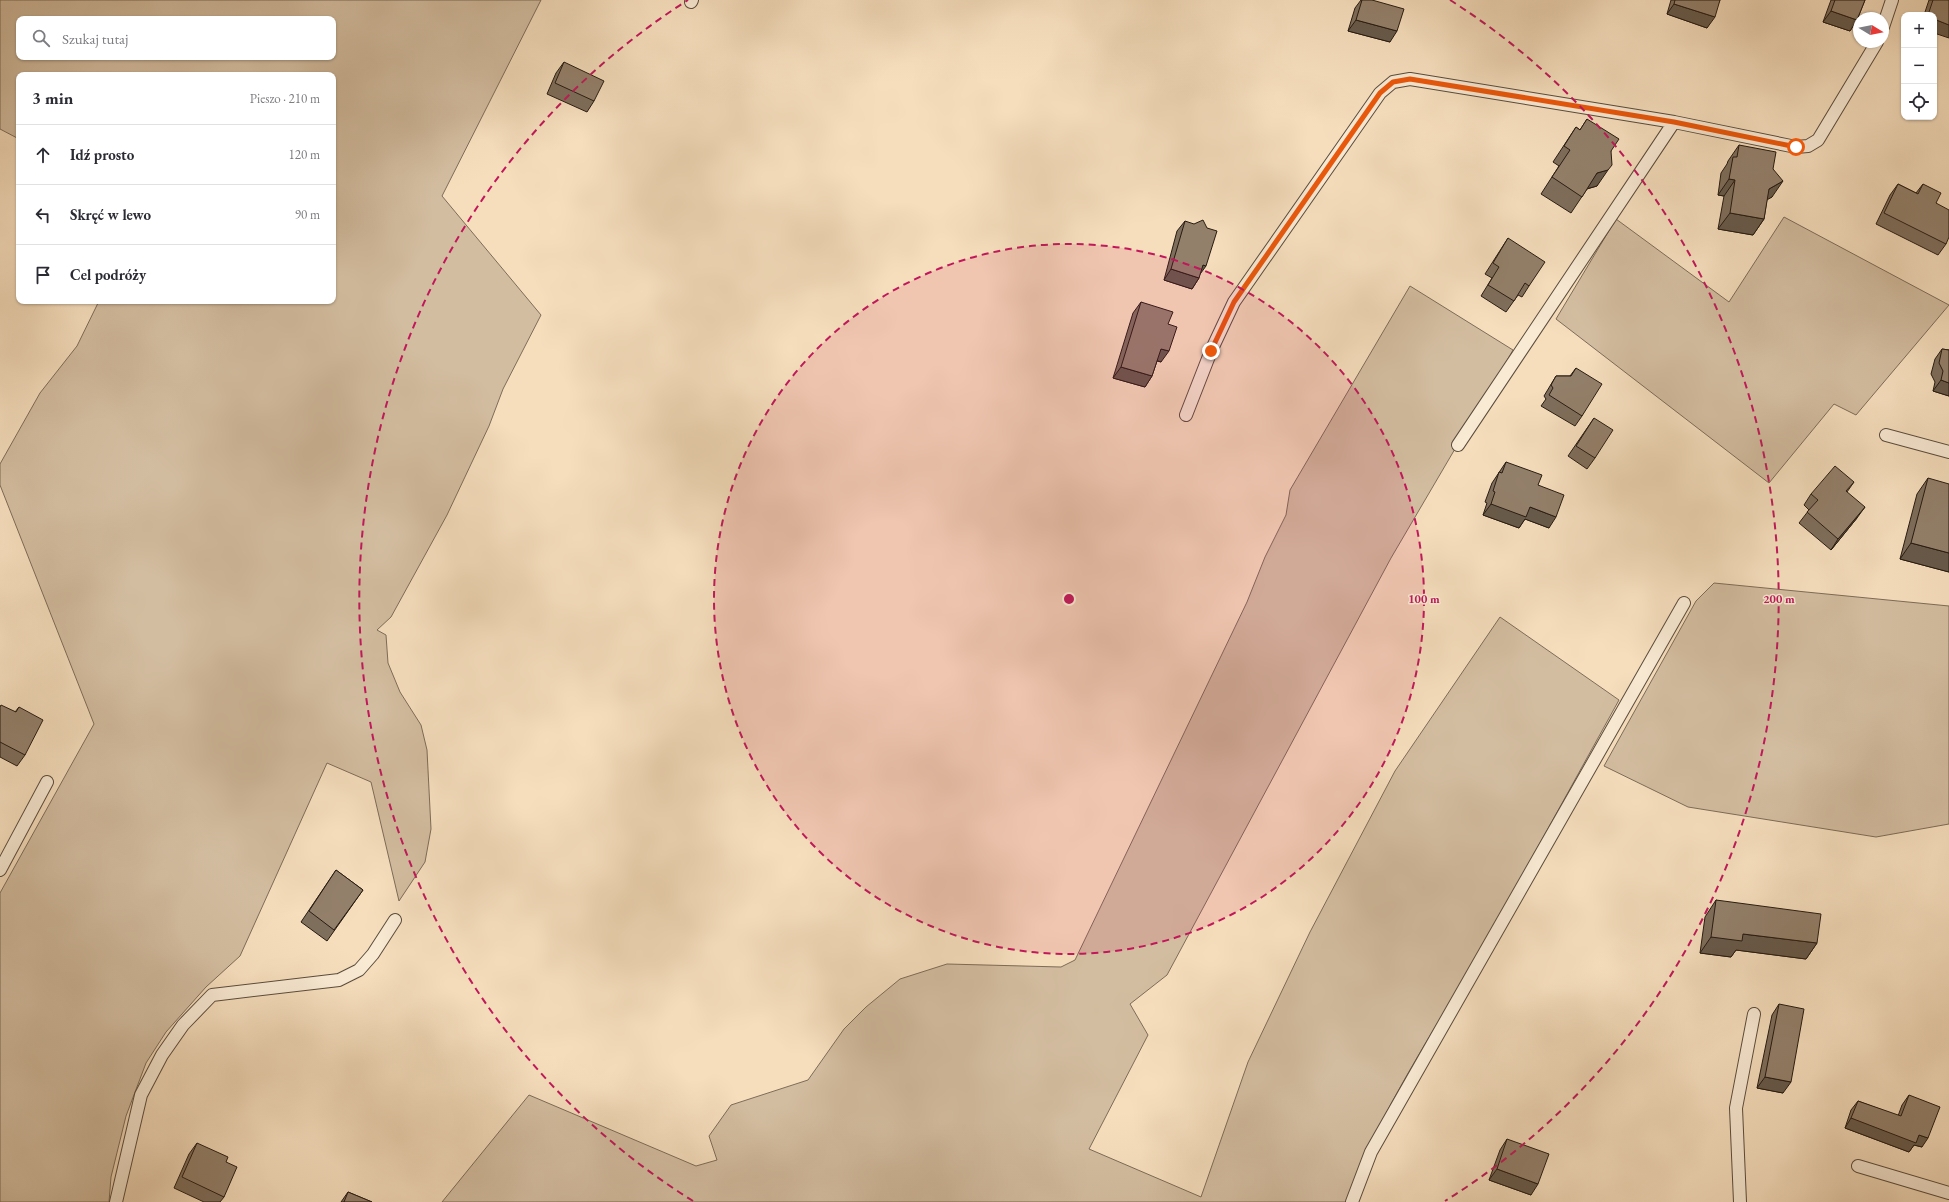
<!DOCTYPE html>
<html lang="pl">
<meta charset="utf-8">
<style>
:root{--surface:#fff;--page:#f7f7f7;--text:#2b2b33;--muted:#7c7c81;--line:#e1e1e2}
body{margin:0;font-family:"EB Garamond",serif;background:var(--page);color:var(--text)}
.controls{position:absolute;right:12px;top:12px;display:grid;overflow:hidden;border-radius:8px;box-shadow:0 1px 3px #0004}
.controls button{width:36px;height:36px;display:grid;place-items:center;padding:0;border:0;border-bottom:1px solid var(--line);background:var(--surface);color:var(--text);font:20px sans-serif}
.compass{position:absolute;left:1853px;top:12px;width:36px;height:36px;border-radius:50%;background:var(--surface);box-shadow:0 1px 3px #0004;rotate:100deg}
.stop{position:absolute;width:12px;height:12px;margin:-9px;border:3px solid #ea580c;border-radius:50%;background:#fff}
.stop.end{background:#ea580c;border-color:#fff;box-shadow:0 1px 4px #0008}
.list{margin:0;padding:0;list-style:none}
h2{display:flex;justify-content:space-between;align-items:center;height:52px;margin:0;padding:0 16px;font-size:17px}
h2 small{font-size:13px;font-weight:400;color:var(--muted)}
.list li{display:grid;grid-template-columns:26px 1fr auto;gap:12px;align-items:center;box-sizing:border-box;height:60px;padding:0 16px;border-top:1px solid var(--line)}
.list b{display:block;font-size:15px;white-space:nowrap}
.list em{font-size:13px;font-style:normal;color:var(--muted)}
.icon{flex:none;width:22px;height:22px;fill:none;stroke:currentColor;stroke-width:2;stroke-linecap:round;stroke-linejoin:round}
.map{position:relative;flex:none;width:1949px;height:1202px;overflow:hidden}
.search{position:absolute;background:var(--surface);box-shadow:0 1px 3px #0004;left:16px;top:16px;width:320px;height:44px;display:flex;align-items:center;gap:10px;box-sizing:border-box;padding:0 14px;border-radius:8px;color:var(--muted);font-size:15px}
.panel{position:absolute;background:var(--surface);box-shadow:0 1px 3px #0004;left:16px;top:72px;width:320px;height:232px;border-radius:8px}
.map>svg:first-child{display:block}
</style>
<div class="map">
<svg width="1949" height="1202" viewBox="0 0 1949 1202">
<rect width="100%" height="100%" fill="#f6debd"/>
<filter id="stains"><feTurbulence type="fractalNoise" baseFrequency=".005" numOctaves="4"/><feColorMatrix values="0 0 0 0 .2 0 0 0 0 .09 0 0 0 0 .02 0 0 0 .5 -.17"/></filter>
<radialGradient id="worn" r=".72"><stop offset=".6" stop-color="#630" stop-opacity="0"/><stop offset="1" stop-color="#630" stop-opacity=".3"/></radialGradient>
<path fill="#d3bda0" stroke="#7d6c59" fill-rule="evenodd" d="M 0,0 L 541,0 L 442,196 L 541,315 L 503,389 L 489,426 L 447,515 L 391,617 L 377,630 L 386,635 L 388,663 L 400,692 L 421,725 L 427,750 L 431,829 L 425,862 L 399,901 L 371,782 L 327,763 L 240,956 L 206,987 L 166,1032 L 146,1063 L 126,1116 L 111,1177 L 109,1202 L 0,1202 L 0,893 L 94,724 L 0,485 L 0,464 L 40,393 L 77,346 L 99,301 L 333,301 L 333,75 L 19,75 L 19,139 L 0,129 ZM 19,19 L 333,19 L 333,57 L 19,57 Z
M 1784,217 L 1949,305 L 1856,415 L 1834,404 L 1769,483 L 1556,319 L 1616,219 L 1729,302 Z
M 1410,286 L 1513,350 L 1391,558 L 1167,975 L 1130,1004 L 1148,1035 L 1089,1149 L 1201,1197 L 1248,1062 L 1310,932 L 1395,771 L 1500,617 L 1619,700 C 1568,792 1518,884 1466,975 C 1423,1049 1375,1121 1347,1202 L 442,1202 L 529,1095 L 696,1166 L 717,1160 L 709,1136 L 731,1105 L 808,1080 L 844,1029 L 866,1007 L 900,979 L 947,964 L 1061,967 L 1075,960 L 1247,602 L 1265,557 L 1286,515 L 1290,490 Z
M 1714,583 L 1949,606 L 1949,824 L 1876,837 L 1688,807 L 1604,766 L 1696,601 Z"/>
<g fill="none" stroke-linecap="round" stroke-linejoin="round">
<defs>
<path id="service" d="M 691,2 L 692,0
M 1883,27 L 1892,0
M 1186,415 L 1211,351 L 1234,302 L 1380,93 L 1393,82 L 1410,79 L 1674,122
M 1886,435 L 1949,452
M 1458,445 L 1674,122 L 1796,147 L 1808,146 L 1818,140 L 1877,42
M 0,870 L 47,782
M 1858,1166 L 1949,1193
M 116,1202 L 141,1095 L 162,1055 L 183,1025 L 212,995 L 339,980 L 359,970 L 373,954 L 395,920
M 1352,1202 L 1371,1152 L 1684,603
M 1740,1202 L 1736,1108 L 1754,1014"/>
</defs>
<use href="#service" stroke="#5b4c3d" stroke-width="14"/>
<use href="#service" stroke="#f9ead4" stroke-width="12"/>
</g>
<path fill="#7e6e5c" stroke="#271b12" d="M 1361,0 L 1372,0 L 1390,42 L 1348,31 L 1355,8 Z
M 1671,0 L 1720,0 L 1707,28 L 1667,14 Z
M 1831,0 L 1865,0 L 1857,20 L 1850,31 L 1823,22 Z
M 1929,0 L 1949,0 L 1934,15 L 1924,15 Z
M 564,62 L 594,101 L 587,112 L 547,94 L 556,73 Z
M 1587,119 L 1611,151 L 1597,186 L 1587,189 L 1571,213 L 1541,194 L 1559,166 L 1553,162 L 1576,127 L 1580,130 Z
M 1739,145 L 1773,169 L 1772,197 L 1767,199 L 1764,219 L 1753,235 L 1718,229 L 1724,196 L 1718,195 L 1721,173 L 1727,164 L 1728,161 Z
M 1898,184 L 1916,193 L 1923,184 L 1936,203 L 1946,244 L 1938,255 L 1876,224 L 1890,195 Z
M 1185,221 L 1199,278 L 1192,289 L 1164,280 L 1177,231 Z
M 1508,238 L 1529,286 L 1522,297 L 1518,295 L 1506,312 L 1481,296 L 1492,278 L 1485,274 Z
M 1141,302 L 1168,324 L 1161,362 L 1157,361 L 1152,376 L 1145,387 L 1113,378 L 1133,313 Z
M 1942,349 L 1949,350 L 1949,396 L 1933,391 L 1935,382 L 1931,374 L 1935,359 Z
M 1576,368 L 1582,416 L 1575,426 L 1541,406 L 1546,399 L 1544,396 L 1556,376 L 1570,376 Z
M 1594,418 L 1595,458 L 1587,469 L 1568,456 Z
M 1506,462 L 1538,485 L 1549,528 L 1525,519 L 1519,528 L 1483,515 L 1487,503 L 1485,502 L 1492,483 Z
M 1928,478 L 1949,572 L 1900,559 L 1917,494 Z
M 1854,482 L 1847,492 L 1857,518 L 1831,550 L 1799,523 L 1809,510 L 1804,505 L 1811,494 Z
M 0,706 L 15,712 L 19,707 L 25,755 L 17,766 L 0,757 Z
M 336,870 L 363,890 L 327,941 L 301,922 Z
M 1716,900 L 1817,943 L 1806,959 L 1736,950 L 1731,957 L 1700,953 L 1705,917 Z
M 1779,1004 L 1783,1093 L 1757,1088 L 1772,1015 Z
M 1909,1095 L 1922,1147 L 1914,1145 L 1909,1152 L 1845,1128 L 1851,1110 L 1858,1101 L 1898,1116 L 1902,1105 Z
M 1507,1139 L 1531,1195 L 1489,1180 L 1500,1150 Z
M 197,1143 L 224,1197 L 220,1202 L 204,1202 L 174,1188 L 189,1154 Z
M 348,1192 L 372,1202 L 341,1202 Z"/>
<path fill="#675a4b" stroke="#271b12" d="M 1674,4 L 1715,17 L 1707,28 L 1667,14 Z
M 1831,11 L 1857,20 L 1850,31 L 1823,22 Z
M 1934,19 L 1949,25 L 1949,38 L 1934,33 Z
M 1356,20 L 1397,31 L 1390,42 L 1348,31 Z
M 1608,170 L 1597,186 L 1586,189 L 1597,173 Z
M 1729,179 L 1735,180 L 1724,196 L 1718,195 Z
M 1783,181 L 1772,197 L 1758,205 L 1769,189 Z
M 1730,213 L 1764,219 L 1753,235 L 1718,229 Z
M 1203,265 L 1206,266 L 1198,277 Z
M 1171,269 L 1199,278 L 1192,289 L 1164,280 Z
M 1161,349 L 1169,351 L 1161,362 L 1153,359 Z
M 1121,367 L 1152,376 L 1145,387 L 1113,378 Z
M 1941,380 L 1949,383 L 1949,396 L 1933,391 Z
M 1491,504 L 1530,507 L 1556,517 L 1549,528 L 1525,519 L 1519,528 L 1483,515 Z
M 1865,507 L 1857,518 L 1831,550 L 1838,539 Z
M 1911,543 L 1949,553 L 1949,572 L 1900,559 Z
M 1743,934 L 1817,943 L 1806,959 L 1736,950 L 1731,957 L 1700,953 L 1711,937 Z
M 1765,1077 L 1791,1082 L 1783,1093 L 1757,1088 Z
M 1851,1118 L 1919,1135 L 1928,1138 L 1922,1147 L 1914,1145 L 1909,1152 L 1845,1128 Z
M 1497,1169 L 1538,1184 L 1531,1195 L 1489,1180 Z"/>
<path fill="#93806b" stroke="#271b12" d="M 1362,0 L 1372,0 L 1404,9 L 1397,31 L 1356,20 Z
M 1675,0 L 1720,0 L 1715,17 L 1674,4 Z
M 1835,0 L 1865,0 L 1857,20 L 1831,11 Z
M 1933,0 L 1949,0 L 1949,25 L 1934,19 L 1934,15 L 1928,15 Z
M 564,62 L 604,81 L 594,101 L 555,83 Z
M 1587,119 L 1619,139 L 1611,151 L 1612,165 L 1608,170 L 1597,173 L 1582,197 L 1552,177 L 1570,150 L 1564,146 L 1576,127 L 1580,130 Z
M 1739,145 L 1776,152 L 1773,169 L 1783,181 L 1769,189 L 1764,219 L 1730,213 L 1735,180 L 1729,179 L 1733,157 L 1737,157 Z
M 1898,184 L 1918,194 L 1923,184 L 1941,193 L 1936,203 L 1949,210 L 1949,237 L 1946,244 L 1884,213 Z
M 1203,220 L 1207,228 L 1217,231 L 1206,266 L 1203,265 L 1199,278 L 1171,269 L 1185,221 L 1194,224 Z
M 1508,238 L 1545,262 L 1529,286 L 1525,283 L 1514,301 L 1488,285 L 1499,267 L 1493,263 Z
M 1141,302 L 1173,312 L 1168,324 L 1177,327 L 1169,351 L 1161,349 L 1152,376 L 1121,367 Z
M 1942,349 L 1949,350 L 1949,383 L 1941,380 L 1943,371 L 1939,363 Z
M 1576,368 L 1602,384 L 1582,416 L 1549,395 L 1553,388 L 1551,385 L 1556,376 L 1571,376 Z
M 1594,418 L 1613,430 L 1595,458 L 1576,446 Z
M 1506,462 L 1542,475 L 1538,485 L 1564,495 L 1556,517 L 1530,507 L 1526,517 L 1491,504 L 1495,492 L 1493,491 L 1499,472 L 1502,473 Z
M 1835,466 L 1854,482 L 1846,491 L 1865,507 L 1838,539 L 1807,512 L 1818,500 L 1811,494 Z
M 1928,478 L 1949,484 L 1949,553 L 1911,543 Z
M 1,705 L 16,712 L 19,707 L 43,720 L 25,755 L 0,742 L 0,707 Z
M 336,870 L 363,890 L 334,930 L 309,911 Z
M 1716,900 L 1821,914 L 1817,943 L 1743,934 L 1742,941 L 1711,937 Z
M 1779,1004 L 1804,1009 L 1791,1082 L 1765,1077 Z
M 1909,1095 L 1940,1107 L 1928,1138 L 1919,1135 L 1916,1143 L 1851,1118 L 1858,1101 L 1901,1116 Z
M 1507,1139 L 1549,1154 L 1538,1184 L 1497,1169 Z
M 197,1143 L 228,1157 L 226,1162 L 237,1167 L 224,1197 L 182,1177 Z
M 348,1192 L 372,1202 L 344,1202 Z"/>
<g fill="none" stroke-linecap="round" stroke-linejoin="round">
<path stroke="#ea580c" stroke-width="5" d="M 1211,351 L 1234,302 L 1380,93 L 1393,82 L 1410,79 L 1674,122 L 1796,147"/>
</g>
<circle cx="1069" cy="599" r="355" fill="#c2185b" fill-opacity=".12"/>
<g fill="none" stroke="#c2185b" stroke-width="2" stroke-dasharray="7 5">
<circle cx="1069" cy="599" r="355"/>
<path d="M693 1201A710 710 0 0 1 688 0M1450 0A710 710 0 0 1 1445 1201"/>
</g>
<circle cx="1069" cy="599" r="6" fill="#c2185b" stroke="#f9ead4" stroke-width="2"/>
<g font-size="12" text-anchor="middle" font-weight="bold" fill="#c2185b" stroke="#f9ead4" stroke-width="3" stroke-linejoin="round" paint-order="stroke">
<text x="1424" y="603">100 m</text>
<text x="1779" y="603">200 m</text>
</g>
<rect width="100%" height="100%" filter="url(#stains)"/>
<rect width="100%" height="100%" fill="url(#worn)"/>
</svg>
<div class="controls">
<button>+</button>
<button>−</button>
<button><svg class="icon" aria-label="locate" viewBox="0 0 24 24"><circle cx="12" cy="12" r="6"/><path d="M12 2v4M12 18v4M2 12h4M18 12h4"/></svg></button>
</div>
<svg class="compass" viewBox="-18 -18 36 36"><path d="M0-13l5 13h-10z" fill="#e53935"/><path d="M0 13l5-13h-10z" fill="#7c7c81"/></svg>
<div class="stop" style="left:1796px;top:147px"></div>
<div class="stop end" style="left:1211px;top:351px"></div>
<div class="search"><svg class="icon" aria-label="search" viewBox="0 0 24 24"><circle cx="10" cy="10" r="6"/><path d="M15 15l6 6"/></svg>Szukaj tutaj</div>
<section class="panel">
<h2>3 min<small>Pieszo · 210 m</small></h2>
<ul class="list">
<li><svg class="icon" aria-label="ahead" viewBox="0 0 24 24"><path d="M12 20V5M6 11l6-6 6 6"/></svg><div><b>Idź prosto</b></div><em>120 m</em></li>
<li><svg class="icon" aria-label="left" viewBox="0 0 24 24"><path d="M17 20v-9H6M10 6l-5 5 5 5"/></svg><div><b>Skręć w lewo</b></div><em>90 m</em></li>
<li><svg class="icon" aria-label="arrive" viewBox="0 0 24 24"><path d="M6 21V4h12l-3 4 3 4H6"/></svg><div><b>Cel podróży</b></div></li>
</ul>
</section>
</div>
